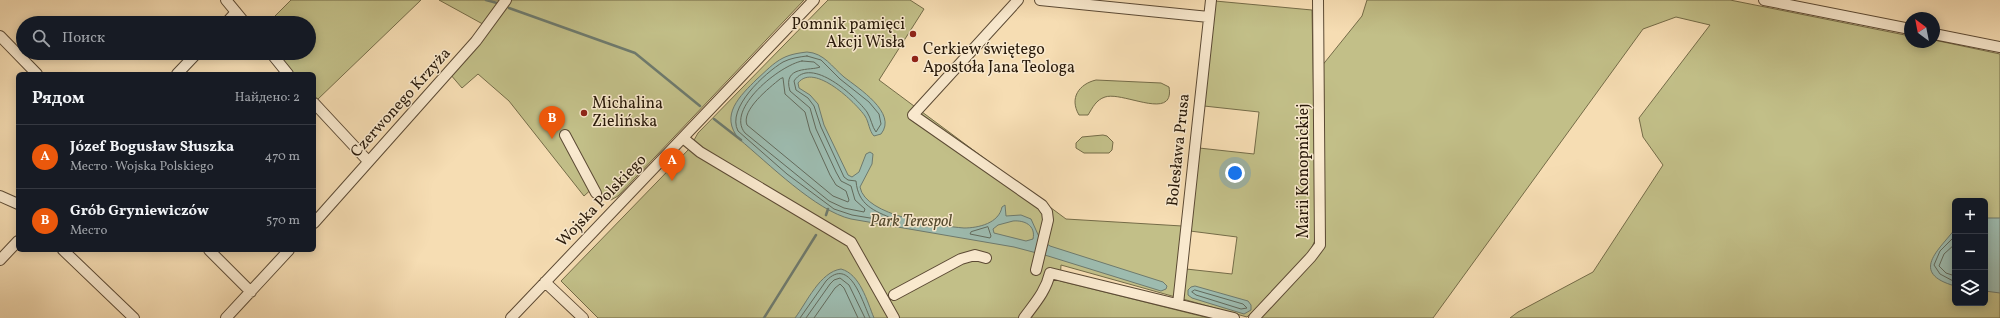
<!DOCTYPE html>
<html lang="ru">
<meta charset="utf-8">
<style>
:root{--surface:#171b24;--page:#20242c;--text:#f1f3f6;--muted:#9ea1a6;--line:#363941;--accent:#ea580c}
body{margin:0;font-family:Vollkorn,serif;background:var(--page);color:var(--text)}
.controls{position:absolute;right:12px;bottom:12px;display:grid;overflow:hidden;border-radius:6px;box-shadow:0 2px 10px #0003}
.controls button{width:36px;height:36px;display:grid;place-items:center;padding:0;border:0;border-bottom:1px solid var(--line);background:var(--surface);color:var(--text);font:20px sans-serif}
.compass{position:absolute;left:1904px;top:12px;width:36px;height:36px;border-radius:50%;background:var(--surface);box-shadow:0 2px 10px #0003;rotate:328deg}
.you{position:absolute;left:1235px;top:173px;width:14px;height:14px;margin:-10px;border:3px solid #fff;border-radius:50%;background:#1a73e8;box-shadow:0 0 0 6px #1a73e833}
.badge{display:grid;place-items:center;width:26px;height:26px;border-radius:50%;background:var(--accent);color:#fff;font-size:13px;font-weight:700}
.pin{position:absolute;translate:-50% -33px;filter:drop-shadow(0 1px 2px #0008)}
.pin::after{content:'';position:absolute;top:21px;width:14px;height:12px;background:inherit;clip-path:polygon(0 0,100% 0,50% 100%)}
.list{margin:0;padding:0;list-style:none}
h2{display:flex;justify-content:space-between;align-items:center;height:52px;margin:0;padding:0 16px;font-size:17px}
h2 small{font-size:13px;font-weight:400;color:var(--muted)}
.list li{display:grid;grid-template-columns:26px 1fr auto;gap:12px;align-items:center;box-sizing:border-box;height:64px;padding:0 16px;border-top:1px solid var(--line)}
.list b{display:block;font-size:15px;white-space:nowrap}
.list p{margin:0;font-size:13px;white-space:nowrap;color:var(--muted)}
.list em{font-size:13px;font-style:normal;color:var(--muted)}
.icon{flex:none;width:22px;height:22px;fill:none;stroke:currentColor;stroke-width:2;stroke-linecap:round;stroke-linejoin:round}
.map{position:relative;flex:none;width:2000px;height:318px;overflow:hidden}
.search{position:absolute;background:var(--surface);box-shadow:0 2px 10px #0003;left:16px;top:16px;width:300px;height:44px;display:flex;align-items:center;gap:10px;box-sizing:border-box;padding:0 14px;border-radius:22px;color:var(--muted);font-size:15px}
.panel{position:absolute;background:var(--surface);box-shadow:0 2px 10px #0003;left:16px;top:72px;width:300px;height:180px;border-radius:6px}
.map>svg:first-child{display:block}
</style>
<div class="map">
<svg width="2000" height="318" viewBox="0 0 2000 318">
<rect width="100%" height="100%" fill="#f6ddb3"/>
<filter id="stains"><feTurbulence type="fractalNoise" baseFrequency=".005" numOctaves="4"/><feColorMatrix values="0 0 0 0 .2 0 0 0 0 .09 0 0 0 0 .02 0 0 0 .5 -.17"/></filter>
<radialGradient id="worn" r=".72"><stop offset=".6" stop-color="#630" stop-opacity="0"/><stop offset="1" stop-color="#630" stop-opacity=".3"/></radialGradient>
<path fill="#c2bf88" stroke="#756c48" fill-rule="evenodd" d="M 291,0 L 421,0 L 317,100 L 314,97 L 314,74 L 294,74 L 276,53 L 309,53 L 309,23 L 268,23 Z
M 439,0 L 804,0 L 618,196 L 611,200 L 606,198 L 595,186 L 584,196 L 509,101 L 478,74 L 462,88 L 450,74 L 490,28 Z
M 828,0 L 910,0 L 924,9 L 879,80 L 1066,219 L 1182,226 L 1177,268 L 1232,274 L 1237,237 L 1190,231 L 1199,148 L 1254,154 L 1259,112 L 1204,106 L 1215,1 L 1312,10 L 1315,169 L 1321,67 L 1362,16 L 1367,0 L 1730,0 L 1910,36 L 1910,42 L 1934,42 L 1934,40 L 2000,54 L 2000,318 L 1510,318 L 1518,312 L 1593,272 L 1663,165 L 1643,137 L 1639,118 L 1710,25 L 1676,17 L 1643,29 L 1433,318 L 1258,318 L 1319,255 C 1327,244 1325,233 1324,220 L 1307,258 L 1247,317 L 1061,265 L 1060,281 L 1209,318 L 598,318 L 561,281 L 689,149 L 698,133 ZM 1955,201 L 1985,201 L 1985,303 L 1955,303 Z
M 1096,80 L 1161,83 L 1169,87 C 1175,122 1123,91 1105,97 C 1096,100 1093,107 1088,115 L 1079,115 C 1069,98 1079,84 1096,80 Z
M 1103,135 L 1107,136 L 1113,142 L 1112,150 L 1109,153 L 1084,153 L 1076,148 L 1076,143 L 1082,137 Z"/>
<path fill="#9dbbaf" stroke="#6e7a6d" fill-rule="evenodd" d="M 807,52 C 824,53 832,67 844,77 C 858,88 898,113 881,134 L 874,136 C 869,131 869,122 865,116 C 856,103 814,62 798,83 L 799,88 L 810,95 L 818,104 L 824,125 L 848,175 L 852,177 L 859,172 L 866,154 L 870,152 L 873,154 L 872,164 L 860,187 C 865,216 939,226 964,228 C 979,228 999,223 1002,207 L 1005,205 L 1006,216 L 1021,215 L 1031,219 L 1040,239 L 1050,246 L 1163,282 L 1167,286 L 1166,289 L 1161,291 L 1048,256 L 1014,247 L 851,219 C 816,211 768,163 739,139 C 719,115 740,96 757,79 C 765,72 773,63 783,58 C 791,54 799,53 807,52 ZM 1013,221 C 1024,220 1036,225 1033,239 L 1026,241 L 994,233 L 993,229 L 998,225 Z
M 1985,218 L 2000,218 L 2000,293 L 1985,291 Z
M 1955,229 L 1955,286 C 1909,273 1939,250 1955,229 Z
M 841,269 C 860,274 867,301 874,318 L 795,318 C 807,302 820,272 841,269 Z
M 1195,286 L 1248,301 L 1251,305 L 1251,310 L 1244,314 L 1192,298 L 1188,295 L 1188,290 L 1191,287 Z"/>
<g fill="none" stroke-linecap="round" stroke-linejoin="round">
<path stroke="#626a5c" stroke-width="1" d="M 807,56 L 821,60 L 840,79 L 869,102 L 879,114 L 881,124 L 876,132 C 872,127 871,118 867,112 C 856,97 811,55 794,81 L 796,90 L 808,98 L 814,106 L 821,127 L 844,177 L 848,180 L 856,181 C 858,205 874,211 894,219 L 894,222 L 852,215 L 834,209 L 787,174 L 738,131 C 726,108 765,73 783,62 C 791,58 799,57 807,56 Z
M 802,61 L 814,62 L 820,67 C 811,71 782,65 790,91 L 810,108 L 816,129 L 836,172 L 841,181 L 851,186 L 855,200 L 865,209 L 864,212 L 844,208 L 829,201 L 745,133 C 725,109 780,65 802,61 Z
M 783,78 L 785,94 L 805,112 L 810,131 L 830,175 L 836,185 L 846,191 L 849,200 L 848,202 L 833,196 L 747,125 C 741,110 769,88 780,79 Z
M 988,227 L 991,236 L 990,238 L 970,234 L 971,232 Z
M 1955,236 L 1940,251 L 1934,265 L 1940,274 L 1955,282
M 1955,244 L 1944,254 L 1939,266 L 1946,273 L 1955,276
M 1195,290 L 1243,304 L 1247,308 L 1241,309 L 1196,295 L 1192,292 Z
M 800,318 L 826,281 C 850,256 862,301 870,318
M 806,318 L 830,284 L 834,280 L 840,278 L 849,285 L 865,318
M 814,318 L 835,288 L 840,284 L 844,288 L 858,318"/>
<path stroke="#6e7a6d" stroke-width="2.5" d="M 486,0 L 497,3
M 509,8 L 635,53 L 700,106
M 714,119 L 741,140
M 826,215 L 828,209
M 764,318 L 816,235"/>
<defs>
<path id="minor" d="M 226,0 L 245,23
M 1018,0 L 913,115 L 1042,205 L 1047,212 L 1048,220 L 1036,270
M 1040,0 L 1209,17
M 1764,0 L 1910,29
M 226,23 L 236,12
M 1934,34 L 2000,47
M 0,36 L 37,74
M 271,53 L 288,74
M 177,74 L 197,53
M 314,103 L 368,161
M 565,135 L 596,193
M 683,138 L 700,152 L 851,242 L 894,318
M 0,196 L 18,204
M 314,223 L 476,41 L 506,0
M 63,250 L 134,318
M 209,250 L 251,292
M 0,260 L 18,241
M 545,282 L 583,318
M 894,295 L 961,259 L 975,255 L 986,258
M 1178,304 L 1211,0
M 226,318 L 289,250
M 511,318 L 814,0
M 1024,318 C 1035,303 1046,291 1050,273 L 1234,318
M 1254,318 L 1311,257 L 1320,245 L 1318,0"/>
</defs>
<use href="#minor" stroke="#5c4a34" stroke-width="12"/>
<use href="#minor" stroke="#f9e9ce" stroke-width="10"/>
</g>
<g fill="#8f2418" stroke="#f9e9ce" stroke-width="1.5">
<circle cx="913" cy="34" r="4"/>
<circle cx="915" cy="59" r="4"/>
<circle cx="584" cy="113" r="4"/>
</g>
<g text-anchor="middle" dominant-baseline="central" stroke-width="3" stroke-linejoin="round" paint-order="stroke">
<g font-size="16" fill="#281909" stroke="#f9e9ce" text-anchor="start">
<text x="905" y="25" text-anchor="end">Pomnik pamięci<tspan x="905" dy="18">Akcji Wisła</tspan></text>
<text x="923" y="50">Cerkiew świętego<tspan x="923" dy="18">Apostoła Jana Teologa</tspan></text>
<text x="592" y="104">Michalina<tspan x="592" dy="18">Zielińska</tspan></text>
</g>
<g font-size="16" fill="#281909" stroke="#f9e9ce">
<text transform="translate(401 103) rotate(-48)">Czerwonego Krzyża</text>
<text transform="translate(1179 150) rotate(-84)">Bolesława Prusa</text>
<text transform="translate(1304 171) rotate(-90)">Marii Konopnickiej</text>
<text transform="translate(602 201) rotate(-46)">Wojska Polskiego</text>
</g>
<g font-size="16" font-style="italic" fill="#564b2f" stroke="#f9e9ce">
<text x="911" y="222">Park Terespol</text>
</g>
</g>
<rect width="100%" height="100%" filter="url(#stains)"/>
<rect width="100%" height="100%" fill="url(#worn)"/>
</svg>
<div class="controls">
<button>+</button>
<button>−</button>
<button><svg class="icon" aria-label="layers" viewBox="0 0 24 24"><path d="M12 4l9 5-9 5-9-5zM3 14l9 5 9-5"/></svg></button>
</div>
<svg class="compass" viewBox="-18 -18 36 36"><path d="M0-13l5 13h-10z" fill="#e53935"/><path d="M0 13l5-13h-10z" fill="#9ea1a6"/></svg>
<div class="you"></div>
<div class="pin badge" style="left:672px;top:181px">A</div>
<div class="pin badge" style="left:552px;top:139px">B</div>
<div class="search"><svg class="icon" aria-label="search" viewBox="0 0 24 24"><circle cx="10" cy="10" r="6"/><path d="M15 15l6 6"/></svg>Поиск</div>
<section class="panel">
<h2>Рядом<small>Найдено: 2</small></h2>
<ul class="list">
<li><span class="badge">A</span><div><b>Józef Bogusław Słuszka</b><p>Место · Wojska Polskiego</p></div><em>470 m</em></li>
<li><span class="badge">B</span><div><b>Grób Gryniewiczów</b><p>Место</p></div><em>570 m</em></li>
</ul>
</section>
</div>
